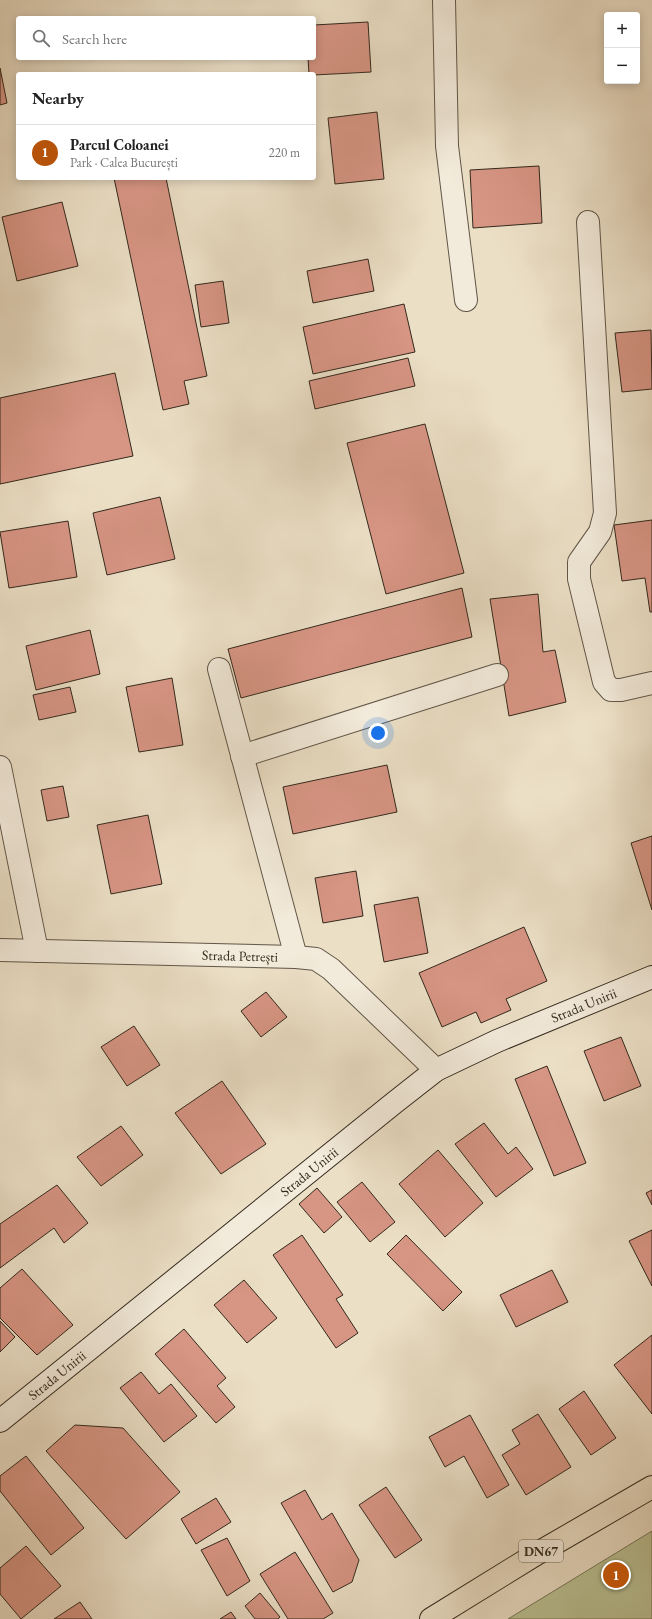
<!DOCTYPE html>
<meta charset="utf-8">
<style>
:root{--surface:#fff;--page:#f2f2f2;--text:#222;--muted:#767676;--line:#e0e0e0;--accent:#b45309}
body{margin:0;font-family:"EB Garamond",serif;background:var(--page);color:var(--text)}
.controls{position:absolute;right:12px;top:12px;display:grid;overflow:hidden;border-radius:4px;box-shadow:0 2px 10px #0003}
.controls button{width:36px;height:36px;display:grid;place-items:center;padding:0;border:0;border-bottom:1px solid var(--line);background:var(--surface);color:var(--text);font:20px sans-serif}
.you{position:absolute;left:378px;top:733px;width:14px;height:14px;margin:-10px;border:3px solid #fff;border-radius:50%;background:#1a73e8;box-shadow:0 0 0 6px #1a73e833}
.badge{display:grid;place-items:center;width:26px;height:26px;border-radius:50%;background:var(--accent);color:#fff;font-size:13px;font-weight:700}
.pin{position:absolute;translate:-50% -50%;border:2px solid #fff;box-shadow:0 1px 4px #0006}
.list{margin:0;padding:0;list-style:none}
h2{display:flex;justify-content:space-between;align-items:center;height:52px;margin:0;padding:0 16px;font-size:17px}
h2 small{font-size:13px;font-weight:400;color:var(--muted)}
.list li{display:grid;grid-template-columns:26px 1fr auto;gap:12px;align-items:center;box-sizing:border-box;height:56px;padding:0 16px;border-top:1px solid var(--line)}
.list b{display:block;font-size:15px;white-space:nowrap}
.list p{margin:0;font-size:13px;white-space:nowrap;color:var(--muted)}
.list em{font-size:13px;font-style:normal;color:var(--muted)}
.icon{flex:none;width:22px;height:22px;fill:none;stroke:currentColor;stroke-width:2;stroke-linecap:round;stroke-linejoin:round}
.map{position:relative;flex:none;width:652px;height:1619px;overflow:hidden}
.search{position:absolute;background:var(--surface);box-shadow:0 2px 10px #0003;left:16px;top:16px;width:300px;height:44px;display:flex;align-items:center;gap:10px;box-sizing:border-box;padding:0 14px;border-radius:4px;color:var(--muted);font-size:15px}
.panel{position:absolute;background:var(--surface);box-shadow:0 2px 10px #0003;left:16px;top:72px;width:300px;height:108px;border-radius:4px}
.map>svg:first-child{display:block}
</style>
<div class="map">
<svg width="652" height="1619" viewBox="0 0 652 1619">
<rect width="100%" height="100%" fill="#ebdfc6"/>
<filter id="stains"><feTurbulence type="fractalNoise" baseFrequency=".005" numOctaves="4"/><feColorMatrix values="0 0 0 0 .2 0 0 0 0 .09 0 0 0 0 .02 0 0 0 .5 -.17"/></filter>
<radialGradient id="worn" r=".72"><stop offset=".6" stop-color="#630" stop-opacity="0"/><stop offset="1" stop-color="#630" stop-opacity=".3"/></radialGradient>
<path fill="#bac193" stroke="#767558" d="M 652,1531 L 652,1619 L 508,1619 Z"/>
<path fill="#d79584" stroke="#33291d" d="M 368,22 L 371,72 L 314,75 L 314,74 L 309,74 L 308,58 L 314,58 L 314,25 Z
M 0,68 L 7,103 L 0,105 Z
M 377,112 L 384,179 L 335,184 L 328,118 Z
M 539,166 L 542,223 L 473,228 L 470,170 Z
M 114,178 L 166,178 L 207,376 L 184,381 L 189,404 L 163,410 Z
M 62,202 L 78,266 L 17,281 L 2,217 Z
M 368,259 L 374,291 L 313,303 L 307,271 Z
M 223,281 L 229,323 L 201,327 L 195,285 Z
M 404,304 L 415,352 L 313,374 L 303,327 Z
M 651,330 L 652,389 L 622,392 L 615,333 Z
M 408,358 L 415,386 L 315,409 L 309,381 Z
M 115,373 L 133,456 L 0,484 L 0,398 Z
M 425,424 L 464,573 L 386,594 L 347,443 Z
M 160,497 L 175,559 L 107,575 L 93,513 Z
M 652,520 L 652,612 L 650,612 L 645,578 L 622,581 L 614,525 Z
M 68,521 L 77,577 L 9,588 L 0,532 Z
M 462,588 L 472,637 L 241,698 L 228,649 Z
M 538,594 L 543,652 L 555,650 L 566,702 L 509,716 L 490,599 Z
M 90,630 L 100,674 L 36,690 L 26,646 Z
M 172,678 L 183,745 L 139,752 L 126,687 Z
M 70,687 L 76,712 L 39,720 L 33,695 Z
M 387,765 L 397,812 L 293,834 L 283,787 Z
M 63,786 L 69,817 L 47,821 L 41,790 Z
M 148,815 L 162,884 L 111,894 L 97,825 Z
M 652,836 L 652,910 L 631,843 Z
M 356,871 L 363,916 L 323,923 L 315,878 Z
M 418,897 L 428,953 L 384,962 L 374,905 Z
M 524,927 L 547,981 L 506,999 L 511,1010 L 481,1023 L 476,1012 L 442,1027 L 419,973 Z
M 266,992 L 287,1017 L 261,1037 L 241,1011 Z
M 134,1026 L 160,1065 L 127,1086 L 101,1047 Z
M 621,1037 L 641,1086 L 604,1101 L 584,1051 Z
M 547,1066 L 586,1163 L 554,1176 L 515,1079 Z
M 222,1081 L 266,1144 L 221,1174 L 175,1113 Z
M 484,1123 L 508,1154 L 516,1147 L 533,1169 L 496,1197 L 455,1144 Z
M 121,1126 L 143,1155 L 101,1186 L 77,1157 Z
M 438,1150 L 483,1203 L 445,1237 L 399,1184 Z
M 362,1182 L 395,1222 L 370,1242 L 337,1202 Z
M 57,1185 L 88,1223 L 64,1243 L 54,1228 L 0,1268 L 0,1224 Z
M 317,1188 L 342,1217 L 324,1233 L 299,1204 Z
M 652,1190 L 652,1205 L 646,1193 Z
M 652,1230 L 652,1286 L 629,1241 Z
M 302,1235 L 343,1295 L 336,1299 L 358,1333 L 336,1348 L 273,1255 Z
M 406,1235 L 462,1292 L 443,1311 L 387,1254 Z
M 22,1269 L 73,1325 L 37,1355 L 0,1318 L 0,1288 Z
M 552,1270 L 568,1302 L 516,1327 L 500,1295 Z
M 244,1280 L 277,1318 L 247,1343 L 214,1305 Z
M 0,1321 L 15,1337 L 0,1352 Z
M 184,1329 L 226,1378 L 217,1386 L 235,1407 L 216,1423 L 155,1354 Z
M 652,1335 L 652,1414 L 614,1365 Z
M 141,1372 L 159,1394 L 171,1384 L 197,1416 L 164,1442 L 120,1388 Z
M 584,1391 L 616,1438 L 591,1455 L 559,1409 Z
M 538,1414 L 571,1467 L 526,1495 L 502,1455 L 520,1444 L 512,1430 Z
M 470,1415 L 509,1485 L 487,1498 L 464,1456 L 445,1467 L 429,1437 Z
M 75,1425 L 123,1428 L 180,1492 L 126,1539 L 46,1451 Z
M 26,1456 L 84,1528 L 51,1555 L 0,1491 L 0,1476 Z
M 386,1487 L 422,1540 L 395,1558 L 359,1505 Z
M 305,1490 L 322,1520 L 332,1513 L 359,1560 L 352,1582 L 333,1592 L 281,1503 Z
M 216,1498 L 231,1522 L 196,1544 L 181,1519 Z
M 227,1538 L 250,1581 L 227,1596 L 201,1550 Z
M 26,1546 L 61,1586 L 21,1619 L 0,1594 L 0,1568 Z
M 295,1552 L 333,1613 L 323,1619 L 288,1619 L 260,1574 Z
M 260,1593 L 280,1617 L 278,1619 L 255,1619 L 245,1606 Z
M 80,1602 L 92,1619 L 54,1619 Z
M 231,1612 L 236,1619 L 220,1619 Z"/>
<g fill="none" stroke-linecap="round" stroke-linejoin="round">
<defs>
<g id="minor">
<path d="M 444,0 L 447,146 L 466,300"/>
<path d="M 588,222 L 605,513 L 600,532 L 579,562 L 579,579 L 604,682 L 611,690 L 621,690 L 652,683"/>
<path d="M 219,669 L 296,957"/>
<path d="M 242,756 L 497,675"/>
<path d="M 0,767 L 37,951"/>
<path id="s1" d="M 0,950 L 296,957 L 316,959 L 331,969 L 436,1070"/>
</g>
<g id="secondary">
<path id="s2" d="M 0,1421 L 394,1103 L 436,1070 L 497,1041 L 652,977"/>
</g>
<path id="primary" d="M 431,1619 L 538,1553 L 652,1487"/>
</defs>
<use href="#minor" stroke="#615647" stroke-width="24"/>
<use href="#secondary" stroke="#33291d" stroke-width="24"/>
<use href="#primary" stroke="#33291d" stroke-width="24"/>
<use href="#minor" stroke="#f2eada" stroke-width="22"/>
<use href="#secondary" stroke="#f2eada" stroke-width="22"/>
<use href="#primary" stroke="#ebdfc6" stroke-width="22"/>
</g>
<g text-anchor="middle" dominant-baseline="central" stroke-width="3.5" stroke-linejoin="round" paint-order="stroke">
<rect fill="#f2eada" stroke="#6c6356" stroke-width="1" x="519" y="1540" width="44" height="22" rx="3"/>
<g font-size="13" font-weight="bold" fill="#33291d">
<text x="541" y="1551">DN67</text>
</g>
<g font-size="14" fill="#33291d" stroke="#f2eada">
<text stroke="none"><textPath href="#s1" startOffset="240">Strada Petrești</textPath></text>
<text stroke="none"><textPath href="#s2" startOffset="721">Strada Unirii</textPath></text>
<text stroke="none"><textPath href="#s2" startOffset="397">Strada Unirii</textPath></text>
<text stroke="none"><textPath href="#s2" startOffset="73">Strada Unirii</textPath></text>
</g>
</g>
<rect width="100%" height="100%" filter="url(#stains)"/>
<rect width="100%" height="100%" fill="url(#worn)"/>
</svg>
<div class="controls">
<button>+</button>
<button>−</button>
</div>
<div class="you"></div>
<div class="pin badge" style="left:616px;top:1575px">1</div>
<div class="search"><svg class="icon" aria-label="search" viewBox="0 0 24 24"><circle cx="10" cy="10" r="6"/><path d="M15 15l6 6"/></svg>Search here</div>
<section class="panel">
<h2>Nearby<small></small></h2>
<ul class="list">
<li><span class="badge">1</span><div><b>Parcul Coloanei</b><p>Park · Calea București</p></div><em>220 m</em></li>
</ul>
</section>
</div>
